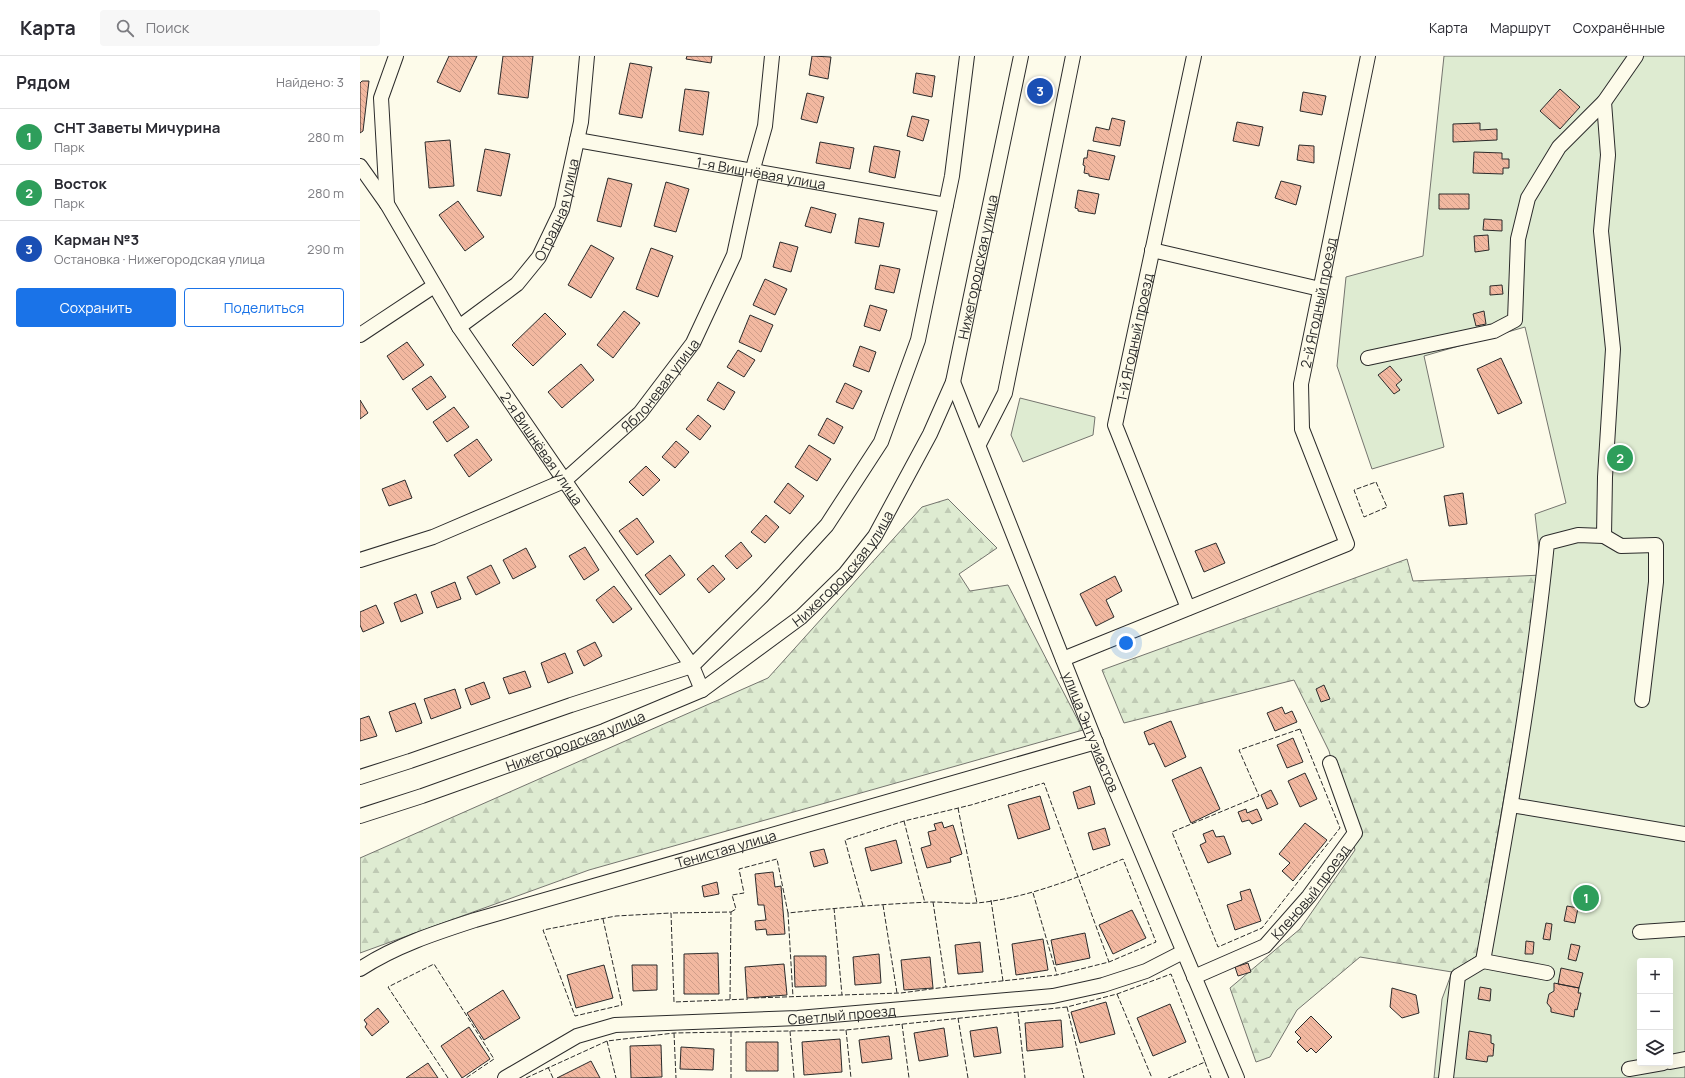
<!DOCTYPE html>
<html lang="ru">
<meta charset="utf-8">
<style>
:root{--surface:#fff;--page:#f7f7f7;--text:#2b2b33;--muted:#7c7c81;--line:#e1e1e2;--accent:#1a73e8}
body{margin:0;font-family:Manrope,sans-serif;background:var(--page);color:var(--text)}
.controls{position:absolute;right:12px;bottom:12px;display:grid;overflow:hidden;border-radius:4px;box-shadow:0 4px 16px #0002}
.controls button{width:36px;height:36px;display:grid;place-items:center;padding:0;border:0;border-bottom:1px solid var(--line);background:var(--surface);color:var(--text);font:20px sans-serif}
.you{position:absolute;left:766px;top:587px;width:14px;height:14px;margin:-10px;border:3px solid #fff;border-radius:50%;background:#1a73e8;box-shadow:0 0 0 6px #1a73e833}
.badge{display:grid;place-items:center;width:26px;height:26px;border-radius:50%;background:var(--accent);color:#fff;font-size:13px;font-weight:700}
.pin{position:absolute;translate:-50% -50%;border:2px solid #fff;box-shadow:0 1px 4px #0006}
.list{margin:0;padding:0;list-style:none}
h2{display:flex;justify-content:space-between;align-items:center;height:52px;margin:0;padding:0 16px;font-size:17px}
h2 small{font-size:13px;font-weight:400;color:var(--muted)}
.list li{display:grid;grid-template-columns:26px 1fr auto;gap:12px;align-items:center;box-sizing:border-box;height:56px;padding:0 16px;border-top:1px solid var(--line)}
.list b{display:block;font-size:15px;white-space:nowrap}
.list p{margin:0;font-size:13px;white-space:nowrap;color:var(--muted)}
.list em{font-size:13px;font-style:normal;color:var(--muted)}
.actions{display:flex;gap:8px;padding:12px 16px}
.actions a{flex:1;padding:9px 0;border:1px solid var(--accent);border-radius:4px;text-align:center;font-size:14px;color:var(--accent)}
.actions .main{background:var(--accent);color:#fff}
.icon{flex:none;width:22px;height:22px;fill:none;stroke:currentColor;stroke-width:2;stroke-linecap:round;stroke-linejoin:round}
.map{position:relative;flex:none;width:1325px;height:1022px;overflow:hidden}
header{display:flex;align-items:center;gap:24px;box-sizing:border-box;height:56px;padding:0 20px;background:var(--surface);border-bottom:1px solid var(--line)}
header strong{font-size:19px}
nav{display:flex;gap:22px;margin-inline-start:auto;font-size:14px}
.search{width:280px;height:36px;background:var(--page);display:flex;align-items:center;gap:10px;box-sizing:border-box;padding:0 14px;border-radius:4px;color:var(--muted);font-size:15px}
main{display:flex}
aside{flex:1;background:var(--surface)}
.map>svg:first-child{display:block}
</style>
<header>
<strong>Карта</strong>
<div class="search"><svg class="icon" aria-label="search" viewBox="0 0 24 24"><circle cx="10" cy="10" r="6"/><path d="M15 15l6 6"/></svg>Поиск</div>
<nav><a>Карта</a><a>Маршрут</a><a>Сохранённые</a></nav>
</header>
<main>
<aside>
<h2>Рядом<small>Найдено: 3</small></h2>
<ul class="list">
<li><span class="badge" style="background:#2e9e5b">1</span><div><b>СНТ Заветы Мичурина</b><p>Парк</p></div><em>280 m</em></li>
<li><span class="badge" style="background:#2e9e5b">2</span><div><b>Восток</b><p>Парк</p></div><em>280 m</em></li>
<li><span class="badge" style="background:#1a4fb4">3</span><div><b>Карман №3</b><p>Остановка · Нижегородская улица</p></div><em>290 m</em></li>
</ul>
<div class="actions"><a class="main">Сохранить</a><a>Поделиться</a></div>
</aside>
<div class="map">
<svg width="1325" height="1022" viewBox="0 0 1325 1022">
<defs>
<pattern id="forest-firs" width="22" height="20" patternUnits="userSpaceOnUse"><rect width="22" height="20" fill="#deebd1"/><path d="M5 1l3.5 6h-7zM16 11l3.5 6h-7z" fill="#bfcab4"/></pattern>
<pattern id="building-back-hatch" width="6" height="6" patternUnits="userSpaceOnUse"><rect width="6" height="6" fill="#f2b8a0"/><path d="M-1 5l2 2M0 0l6 6M5-1l2 2" fill="none" stroke="#d09e8a"/></pattern>
</defs>
<rect width="100%" height="100%" fill="#fdfbea"/>
<path fill="url(#forest-firs)" stroke="#74746e" d="M 588,443 L 637,492 L 599,518 L 610,535 L 648,529 L 723,674 L 229,814 L 0,897 L 0,802 L 408,622 L 562,451 Z
M 1047,503 L 1053,525 L 1182,519 L 1117,900 L 1092,916 L 1000,901 L 937,954 L 910,1001 L 896,1006 L 870,932 L 940,873 L 995,794 L 969,695 L 934,624 L 764,667 L 742,614 Z"/>
<path fill="#deebd1" stroke="#74746e" fill-rule="evenodd" d="M 1084,0 L 1325,0 L 1325,1022 L 1074,1022 L 1082,943 L 1092,916 L 1117,900 L 1182,519 L 1175,458 L 1206,447 L 1165,271 L 1064,300 L 1084,391 L 1012,413 L 977,310 L 986,221 L 1063,200 ZM 1280,905 L 1310,905 L 1310,1007 L 1280,1007 Z
M 660,342 L 735,361 L 733,379 L 663,406 L 651,379 Z"/>
<path fill="url(#building-back-hatch)" stroke="#2b2b2b" d="M 89,0 L 117,0 L 100,36 L 77,26 Z
M 143,0 L 173,0 L 168,42 L 138,38 Z
M 327,0 L 352,0 L 351,7 L 326,3 Z
M 452,0 L 471,1 L 468,23 L 449,19 Z
M 270,7 L 292,11 L 282,62 L 259,58 Z
M 556,17 L 575,20 L 572,41 L 553,37 Z
M 2,25 L 9,25 L 3,75 L 0,77 L 0,27 Z
M 325,33 L 349,36 L 343,79 L 319,75 Z
M 1200,33 L 1220,51 L 1200,73 L 1180,55 Z
M 943,36 L 966,40 L 962,59 L 940,55 Z
M 447,37 L 464,41 L 457,67 L 441,63 Z
M 552,60 L 569,64 L 563,85 L 547,80 Z
M 752,62 L 765,65 L 760,90 L 733,85 L 736,71 L 749,74 Z
M 877,66 L 903,71 L 899,90 L 873,85 Z
M 1120,67 L 1120,74 L 1137,73 L 1137,84 L 1093,86 L 1093,68 Z
M 90,84 L 94,130 L 69,132 L 65,86 Z
M 460,86 L 494,92 L 490,113 L 456,107 Z
M 939,89 L 954,90 L 954,107 L 937,104 Z
M 514,90 L 540,95 L 535,122 L 509,116 Z
M 125,93 L 150,98 L 141,140 L 117,135 Z
M 728,94 L 755,100 L 749,124 L 729,120 L 729,118 L 724,117 L 725,110 L 723,109 L 724,102 L 727,102 Z
M 1114,96 L 1142,97 L 1142,103 L 1149,103 L 1149,112 L 1143,112 L 1143,118 L 1113,117 Z
M 248,122 L 272,128 L 261,171 L 237,165 Z
M 921,125 L 941,130 L 936,149 L 915,142 Z
M 306,126 L 329,133 L 316,176 L 294,170 Z
M 718,134 L 739,138 L 735,158 L 718,155 L 718,153 L 715,152 Z
M 1079,138 L 1109,138 L 1109,153 L 1079,153 Z
M 98,145 L 124,181 L 105,195 L 79,159 Z
M 451,151 L 476,158 L 471,177 L 445,170 Z
M 499,162 L 524,167 L 519,191 L 495,187 Z
M 1124,163 L 1142,164 L 1142,175 L 1123,174 Z
M 1128,179 L 1129,194 L 1115,196 L 1114,180 Z
M 420,186 L 438,191 L 431,216 L 413,211 Z
M 231,189 L 254,202 L 231,242 L 208,229 Z
M 291,192 L 313,200 L 298,241 L 276,233 Z
M 520,209 L 540,213 L 534,237 L 515,233 Z
M 405,223 L 427,233 L 415,259 L 393,249 Z
M 1142,229 L 1143,238 L 1130,239 L 1130,230 Z
M 510,249 L 527,254 L 520,275 L 504,270 Z
M 264,255 L 280,267 L 253,302 L 237,289 Z
M 1124,255 L 1126,268 L 1116,270 L 1113,258 Z
M 185,257 L 206,278 L 173,310 L 152,289 Z
M 390,259 L 413,269 L 401,296 L 379,286 Z
M 47,286 L 64,309 L 43,324 L 27,300 Z
M 500,290 L 516,296 L 509,316 L 493,310 Z
M 378,294 L 395,304 L 384,321 L 367,311 Z
M 1141,302 L 1162,347 L 1138,358 L 1117,313 Z
M 221,308 L 234,324 L 202,352 L 188,336 Z
M 1030,310 L 1042,324 L 1036,329 L 1040,334 L 1034,338 L 1018,319 Z
M 71,320 L 86,341 L 67,354 L 52,333 Z
M 358,326 L 375,336 L 364,354 L 347,344 Z
M 485,327 L 502,335 L 493,353 L 476,346 Z
M 0,344 L 8,357 L 0,363 Z
M 94,351 L 109,371 L 87,386 L 73,366 Z
M 338,359 L 351,370 L 340,384 L 326,373 Z
M 467,362 L 483,371 L 474,388 L 458,379 Z
M 117,383 L 132,404 L 109,421 L 94,399 Z
M 316,385 L 329,396 L 315,412 L 302,401 Z
M 449,389 L 471,403 L 457,425 L 435,411 Z
M 286,410 L 300,424 L 283,440 L 269,426 Z
M 45,424 L 52,442 L 29,450 L 22,433 Z
M 428,427 L 444,440 L 430,458 L 414,446 Z
M 1103,437 L 1107,468 L 1089,470 L 1084,440 Z
M 406,459 L 419,471 L 405,487 L 391,476 Z
M 277,462 L 294,486 L 277,499 L 259,475 Z
M 381,486 L 392,500 L 377,513 L 365,500 Z
M 856,487 L 865,507 L 844,516 L 835,495 Z
M 225,491 L 239,514 L 224,524 L 209,500 Z
M 166,492 L 176,511 L 153,523 L 143,504 Z
M 310,499 L 325,519 L 300,539 L 285,519 Z
M 131,509 L 140,527 L 116,539 L 107,521 Z
M 353,509 L 365,523 L 349,537 L 337,523 Z
M 755,520 L 762,535 L 746,544 L 754,561 L 736,570 L 720,538 Z
M 95,526 L 101,543 L 77,552 L 71,536 Z
M 254,530 L 272,553 L 253,567 L 236,544 Z
M 56,538 L 63,557 L 41,566 L 34,547 Z
M 16,549 L 24,567 L 3,576 L 0,569 L 0,556 Z
M 235,586 L 242,600 L 224,610 L 217,595 Z
M 205,597 L 213,617 L 188,627 L 181,607 Z
M 165,615 L 171,631 L 149,638 L 143,622 Z
M 124,626 L 130,642 L 111,649 L 105,633 Z
M 964,629 L 970,643 L 961,646 L 956,633 Z
M 95,633 L 101,652 L 71,663 L 64,643 Z
M 55,647 L 62,667 L 36,676 L 29,656 Z
M 922,651 L 925,658 L 932,655 L 937,666 L 915,675 L 907,657 Z
M 9,660 L 17,680 L 0,685 L 0,663 Z
M 811,665 L 826,701 L 805,711 L 794,687 L 789,689 L 784,676 Z
M 933,682 L 943,706 L 927,712 L 917,689 Z
M 841,711 L 860,753 L 831,767 L 812,724 Z
M 945,717 L 957,743 L 940,751 L 928,725 Z
M 730,730 L 735,748 L 718,753 L 713,736 Z
M 911,734 L 918,748 L 907,753 L 901,739 Z
M 680,740 L 690,773 L 658,783 L 648,749 Z
M 886,753 L 887,757 L 897,753 L 902,764 L 892,768 L 889,764 L 882,766 L 878,756 Z
M 582,766 L 584,772 L 593,769 L 602,798 L 590,802 L 591,806 L 567,812 L 561,792 L 571,789 L 568,776 L 576,774 L 574,768 Z
M 945,767 L 967,784 L 933,825 L 922,815 L 930,807 L 919,798 Z
M 745,772 L 750,789 L 733,794 L 728,777 Z
M 853,774 L 856,781 L 864,780 L 871,798 L 848,807 L 840,789 L 846,786 L 843,778 Z
M 536,784 L 542,807 L 511,815 L 505,792 Z
M 464,793 L 468,807 L 454,811 L 450,796 Z
M 413,816 L 415,831 L 421,830 L 425,878 L 407,879 L 406,873 L 396,874 L 395,865 L 406,864 L 404,849 L 398,849 L 395,818 Z
M 357,826 L 359,838 L 344,841 L 342,830 Z
M 890,833 L 901,865 L 875,874 L 867,849 L 882,844 L 880,836 Z
M 1207,850 L 1218,852 L 1215,867 L 1204,865 Z
M 772,854 L 786,882 L 753,898 L 739,869 Z
M 1186,867 L 1192,868 L 1190,884 L 1183,883 Z
M 725,877 L 730,902 L 696,909 L 691,884 Z
M 683,883 L 688,914 L 656,919 L 652,888 Z
M 1166,885 L 1174,886 L 1173,898 L 1165,898 Z
M 620,886 L 623,916 L 598,918 L 595,889 Z
M 1211,888 L 1220,890 L 1216,905 L 1208,903 Z
M 358,897 L 359,938 L 324,938 L 324,898 Z
M 519,898 L 521,927 L 495,929 L 493,901 Z
M 434,900 L 466,900 L 466,930 L 435,931 Z
M 570,901 L 573,932 L 544,934 L 541,904 Z
M 888,907 L 891,916 L 878,920 L 875,911 Z
M 424,908 L 427,939 L 387,942 L 385,911 Z
M 244,909 L 253,942 L 216,952 L 207,919 Z
M 272,909 L 297,909 L 297,934 L 273,935 Z
M 1201,912 L 1223,917 L 1219,932 L 1198,928 Z
M 1194,927 L 1219,932 L 1218,937 L 1221,937 L 1217,954 L 1215,953 L 1214,961 L 1191,956 L 1191,952 L 1187,947 L 1189,938 L 1194,935 Z
M 1120,931 L 1131,933 L 1130,945 L 1118,943 Z
M 1032,932 L 1056,939 L 1059,957 L 1042,962 L 1030,951 Z
M 143,934 L 160,962 L 124,984 L 107,957 Z
M 746,946 L 755,978 L 720,987 L 711,956 Z
M 810,948 L 826,986 L 793,1000 L 777,962 Z
M 18,952 L 29,966 L 12,980 L 5,971 L 7,968 L 4,964 Z
M 951,960 L 972,981 L 956,997 L 951,992 L 947,996 L 937,986 L 941,982 L 935,976 Z
M 701,964 L 703,991 L 667,995 L 665,967 Z
M 109,971 L 130,1003 L 102,1022 L 81,990 Z
M 637,971 L 641,997 L 614,1001 L 610,975 Z
M 584,972 L 588,1000 L 559,1005 L 554,977 Z
M 1109,975 L 1131,979 L 1131,987 L 1134,988 L 1133,1000 L 1128,1000 L 1127,1006 L 1106,1003 Z
M 529,980 L 532,1003 L 502,1007 L 499,984 Z
M 480,983 L 482,1016 L 444,1019 L 442,986 Z
M 386,986 L 418,986 L 418,1015 L 386,1015 Z
M 301,989 L 302,1021 L 271,1022 L 270,990 Z
M 321,991 L 354,993 L 353,1014 L 320,1013 Z
M 231,1005 L 240,1022 L 197,1022 Z
M 68,1007 L 78,1022 L 46,1022 Z"/>
<g fill="none" stroke-linecap="round" stroke-linejoin="round">
<defs>
<g id="minor">
<path id="s1" d="M 217,84 L 586,149"/>
<path id="s2" d="M 0,110 L 27,148 L 99,271 L 332,610 L 342,634"/>
<path d="M 27,148 L 21,42 L 36,0"/>
<path d="M 792,194 L 960,233"/>
<path id="s3" d="M 99,271 L 157,228 L 179,201 L 202,153 L 221,66 L 227,0"/>
<path d="M 0,279 L 74,230"/>
<path d="M 1008,302 L 1134,275 L 1155,264 L 1158,183 L 1168,142 L 1199,91 L 1244,46 L 1276,0"/>
<path id="s4" d="M 593,326 L 744,707 L 877,1022"/>
<path d="M 619,388 L 645,337 L 713,0"/>
<path d="M 1244,480 L 1261,490 L 1296,489 L 1296,526 L 1282,644"/>
<path id="s5" d="M 0,504 L 73,481 L 204,425 L 280,357 L 333,287 L 374,199 L 392,116 L 405,70 L 412,0"/>
<path id="s6" d="M 828,552 L 755,369 L 834,0"/>
<path id="s7" d="M 703,603 L 987,488 L 942,373 L 941,328 L 1008,0"/>
<path d="M 0,721 L 50,705 L 211,649 L 332,610 L 402,540 L 467,469 L 521,386 L 558,284 L 592,120 L 607,0"/>
<path d="M 1151,749 L 1325,778"/>
<path id="s8" d="M 0,760 L 62,740 L 244,675 L 342,634 L 441,561 L 485,518 L 515,480 L 570,378 L 593,326 L 661,0"/>
<path d="M 1280,876 L 1325,873"/>
<path d="M 1123,905 C 1148,766 1173,627 1187,487 L 1218,479 L 1244,480 L 1245,421 L 1253,293 L 1241,175 L 1248,99 L 1244,46"/>
<path d="M 1123,905 L 1187,917"/>
<path id="s9" d="M 0,913 C 35,890 75,877 115,864 L 736,686"/>
<path id="s10" d="M 834,921 L 905,890 L 949,840 L 995,777 L 970,707"/>
<path d="M 1310,1006 L 1325,1003"/>
<path d="M 1269,1013 L 1303,1007"/>
<path id="s11" d="M 145,1022 L 217,980 L 255,969 L 438,962 L 693,940 L 743,929 L 786,915 L 823,896"/>
<path d="M 1086,1022 L 1098,920 L 1123,905"/>
</g>
</defs>
<use href="#minor" stroke="#2b2b2b" stroke-width="16"/>
<use href="#minor" stroke="#fdfbea" stroke-width="14"/>
<path stroke="#2b2b2b" stroke-width="1" stroke-dasharray="5 2" stroke-linecap="butt" d="M 1016,426 L 1027,451 L 1004,461 L 994,434 Z
M 940,673 L 980,772 L 902,872 L 858,891 L 812,776 L 899,740 L 879,694 Z
M 598,752 L 617,847
M 544,765 L 565,847
M 673,837 L 697,919
M 631,844 L 643,925
M 573,846 L 586,931
M 523,849 L 537,937
M 503,850 L 485,784 L 544,765 L 611,749 L 684,727 L 749,906
M 474,852 L 482,939
M 371,856 L 376,853 L 372,839 L 384,837 L 379,813 L 417,803 L 428,857
M 243,863 L 262,949 L 215,960 L 183,874 L 256,860 L 311,857
M 757,938 L 792,1022
M 394,942 L 541,937 L 586,931 L 697,919 L 749,906 L 796,886 L 763,803 C 716,822 668,842 617,847 C 602,848 587,846 571,846 C 524,848 476,852 428,857 L 433,941
M 370,943 L 371,856 L 311,857 L 314,946 L 388,943
M 707,951 L 724,1022
M 658,956 L 665,1022
M 598,962 L 608,1022
M 542,968 L 549,1022
M 486,974 L 491,1022
M 430,975 L 434,1022
M 371,976 L 371,1022
M 314,977 L 316,1022
M 247,985 L 256,1022
M 845,1006 L 851,1022
M 188,1011 L 193,1022
M 88,1022 L 28,931 L 74,908 L 134,1003 L 106,1022
M 166,1022 L 247,985 L 314,977 L 486,974 L 707,951 L 757,938 L 811,918 L 845,1006 L 808,1022"/>
</g>
<g text-anchor="middle" dominant-baseline="central" stroke-width="3" stroke-linejoin="round" paint-order="stroke">
<g font-size="14" fill="#2b2b2b" stroke="#fdfbea">
<text stroke="none"><textPath href="#s1" startOffset="187">1-я Вишнёвая улица</textPath></text>
<text stroke="none"><textPath href="#s3" startOffset="158">Отрадная улица</textPath></text>
<text stroke="none"><textPath href="#s8" startOffset="888">Нижегородская улица</textPath></text>
<text stroke="none"><textPath href="#s7" startOffset="558">2-й Ягодный проезд</textPath></text>
<text stroke="none"><textPath href="#s6" startOffset="287">1-й Ягодный проезд</textPath></text>
<text stroke="none"><textPath href="#s5" startOffset="355">Яблоневая улица</textPath></text>
<text stroke="none"><textPath href="#s2" startOffset="336">2-я Вишнёвая улица</textPath></text>
<text stroke="none"><textPath href="#s8" startOffset="552">Нижегородская улица</textPath></text>
<text stroke="none"><textPath href="#s4" startOffset="376">улица Энтузиастов</textPath></text>
<text stroke="none"><textPath href="#s8" startOffset="228">Нижегородская улица</textPath></text>
<text stroke="none"><textPath href="#s9" startOffset="386">Тенистая улица</textPath></text>
<text stroke="none"><textPath href="#s10" startOffset="148">Кленовый проезд</textPath></text>
<text stroke="none"><textPath href="#s11" startOffset="350">Светлый проезд</textPath></text>
</g>
</g>
</svg>
<div class="controls">
<button>+</button>
<button>−</button>
<button><svg class="icon" aria-label="layers" viewBox="0 0 24 24"><path d="M12 4l9 5-9 5-9-5zM3 14l9 5 9-5"/></svg></button>
</div>
<div class="you"></div>
<div class="pin badge" style="left:1226px;top:842px;background:#2e9e5b">1</div>
<div class="pin badge" style="left:1260px;top:402px;background:#2e9e5b">2</div>
<div class="pin badge" style="left:680px;top:35px;background:#1a4fb4">3</div>
</div>
</main>
